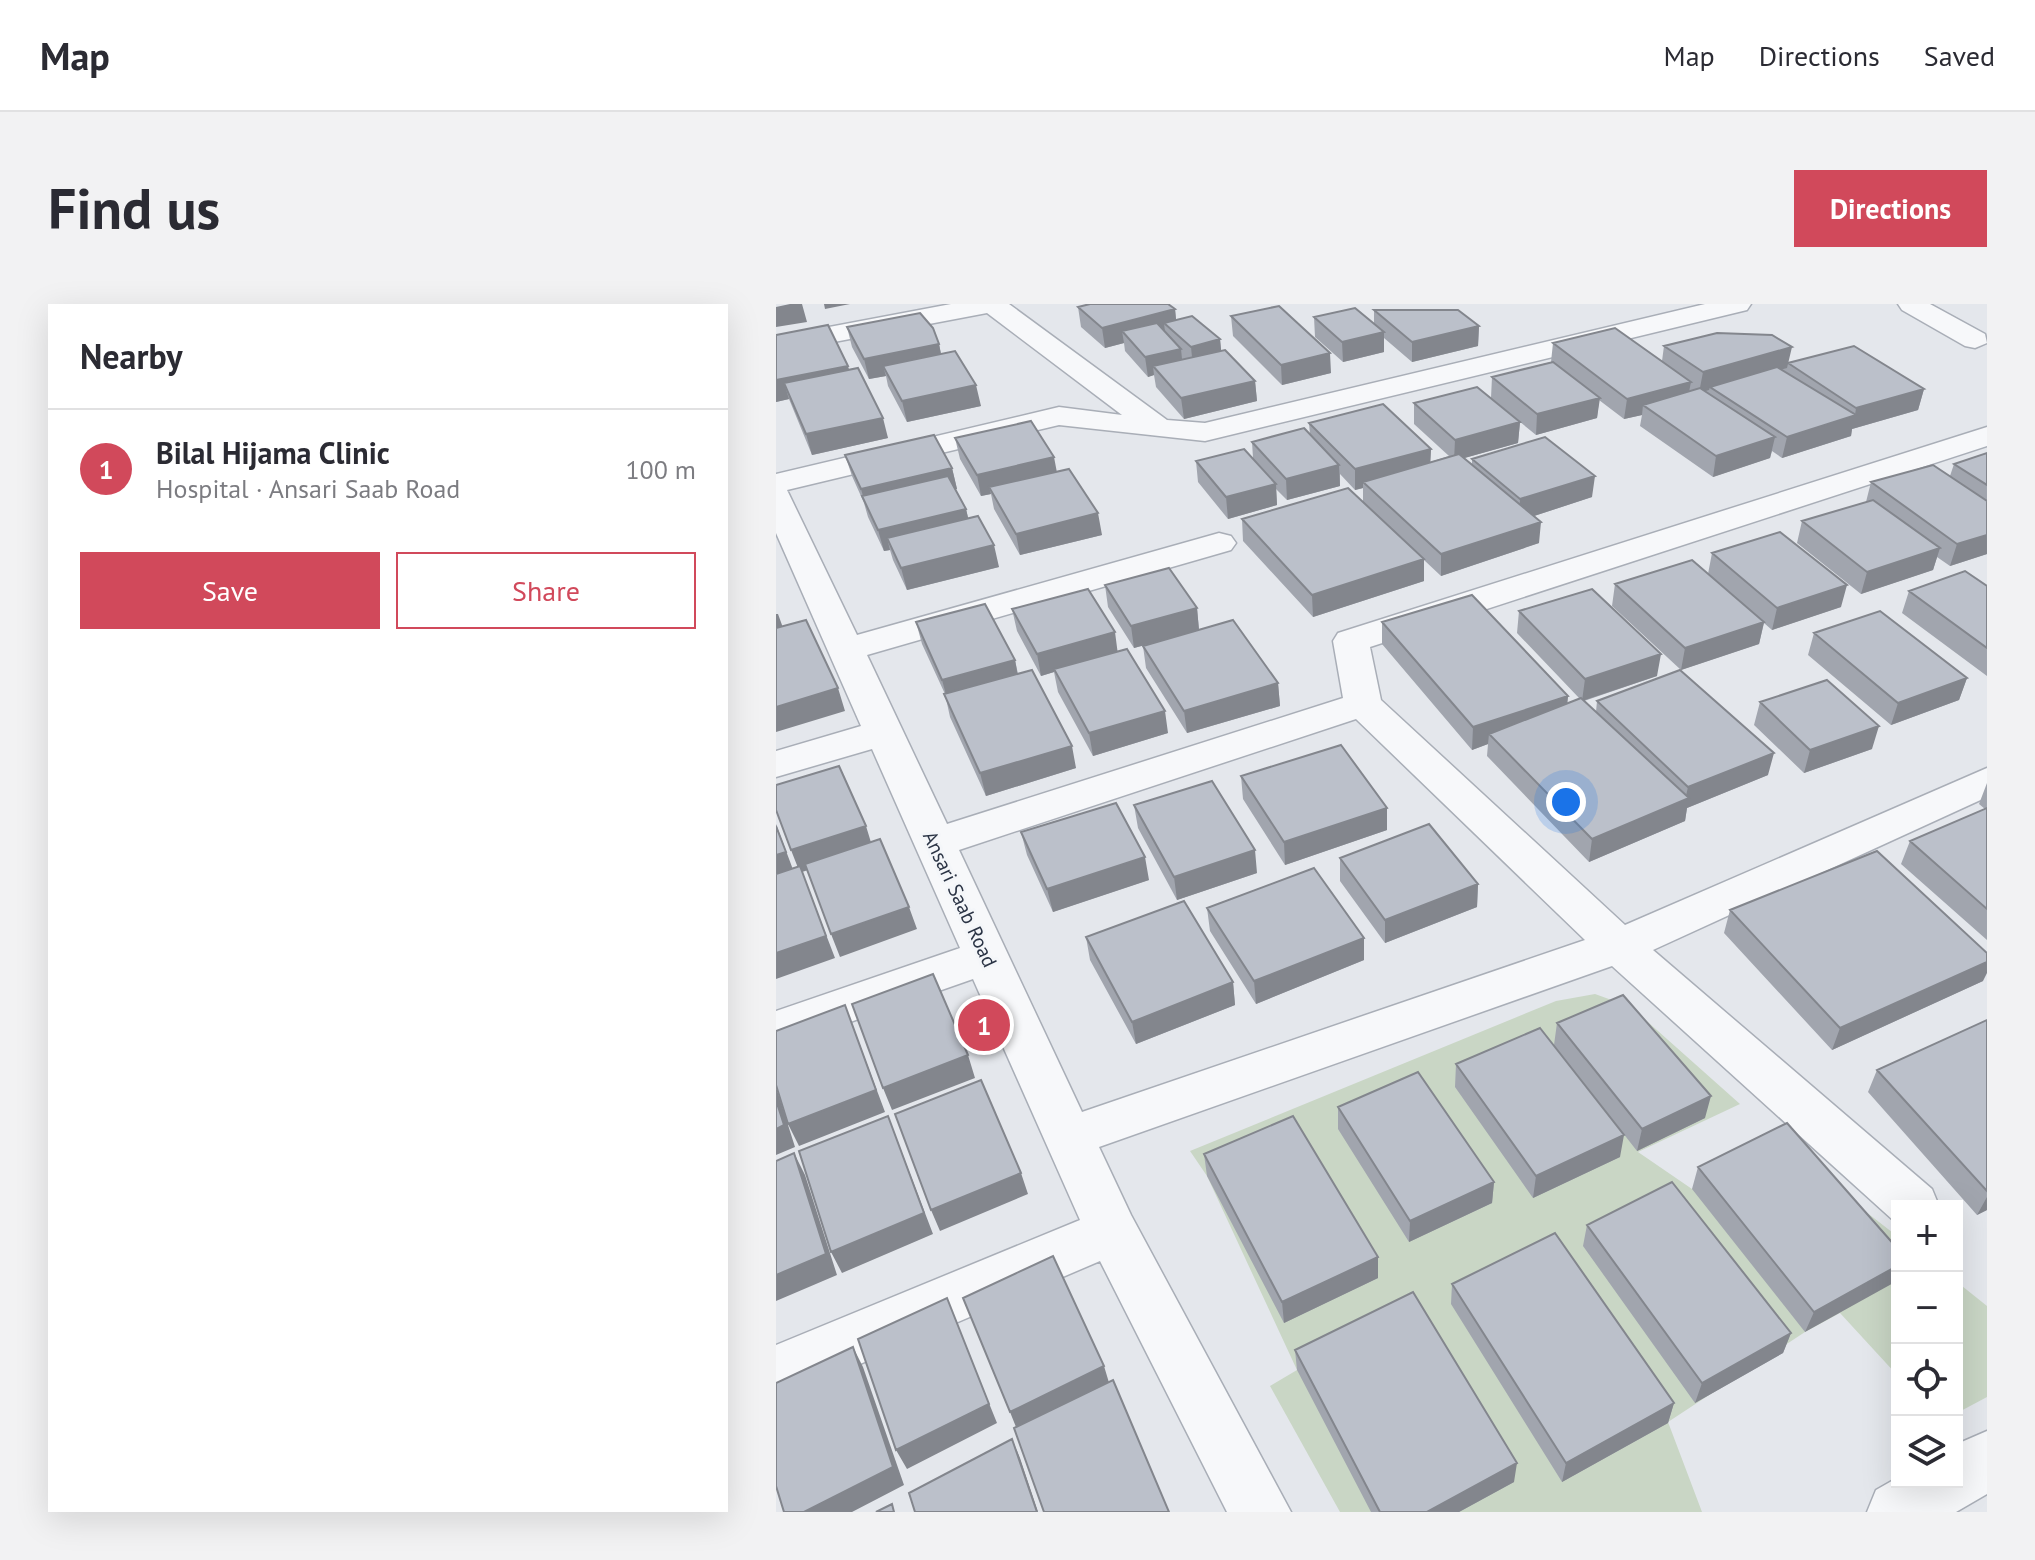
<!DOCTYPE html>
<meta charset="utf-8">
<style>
:root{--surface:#fff;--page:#f2f2f3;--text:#2b2b33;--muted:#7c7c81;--line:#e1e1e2;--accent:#d1495b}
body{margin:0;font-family:"PT Sans",sans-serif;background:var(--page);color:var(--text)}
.controls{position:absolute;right:24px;bottom:24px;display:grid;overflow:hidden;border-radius:0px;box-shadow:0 8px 32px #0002}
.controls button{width:72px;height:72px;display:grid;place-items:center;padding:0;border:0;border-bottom:2px solid var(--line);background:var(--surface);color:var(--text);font:40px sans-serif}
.you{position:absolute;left:790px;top:498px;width:28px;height:28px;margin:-20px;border:6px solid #fff;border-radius:50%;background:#1a73e8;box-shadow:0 0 0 12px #1a73e833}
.badge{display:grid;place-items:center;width:52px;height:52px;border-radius:50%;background:var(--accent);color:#fff;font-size:26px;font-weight:700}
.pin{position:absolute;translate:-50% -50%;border:4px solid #fff;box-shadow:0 2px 8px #0006}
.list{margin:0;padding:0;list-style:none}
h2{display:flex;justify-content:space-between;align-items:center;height:104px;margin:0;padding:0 32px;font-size:34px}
h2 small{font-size:26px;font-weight:400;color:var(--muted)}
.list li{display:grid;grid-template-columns:52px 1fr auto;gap:24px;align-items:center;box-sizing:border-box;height:120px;padding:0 32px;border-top:2px solid var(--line)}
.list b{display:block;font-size:30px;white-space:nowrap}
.list p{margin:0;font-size:26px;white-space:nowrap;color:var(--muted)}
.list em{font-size:26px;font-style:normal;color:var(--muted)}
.actions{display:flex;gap:16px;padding:24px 32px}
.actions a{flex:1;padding:18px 0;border:2px solid var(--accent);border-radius:0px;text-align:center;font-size:28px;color:var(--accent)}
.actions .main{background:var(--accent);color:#fff}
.icon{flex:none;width:44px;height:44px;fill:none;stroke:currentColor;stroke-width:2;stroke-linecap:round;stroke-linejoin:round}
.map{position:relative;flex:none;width:1211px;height:1208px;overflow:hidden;border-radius:0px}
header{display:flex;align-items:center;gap:48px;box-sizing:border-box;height:112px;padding:0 40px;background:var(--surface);border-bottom:2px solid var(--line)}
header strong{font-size:38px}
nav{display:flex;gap:44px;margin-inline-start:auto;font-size:28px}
.intro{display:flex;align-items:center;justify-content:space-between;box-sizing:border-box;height:192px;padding:0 48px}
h1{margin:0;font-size:56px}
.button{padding:20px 36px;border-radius:0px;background:var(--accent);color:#fff;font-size:28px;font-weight:700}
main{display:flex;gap:48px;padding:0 48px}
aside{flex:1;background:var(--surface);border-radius:0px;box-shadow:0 8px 32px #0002}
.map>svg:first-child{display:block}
</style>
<header>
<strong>Map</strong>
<nav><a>Map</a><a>Directions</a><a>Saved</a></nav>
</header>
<div class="intro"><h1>Find us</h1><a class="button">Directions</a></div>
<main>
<aside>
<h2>Nearby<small></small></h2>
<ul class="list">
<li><span class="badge">1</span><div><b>Bilal Hijama Clinic</b><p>Hospital · Ansari Saab Road</p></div><em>100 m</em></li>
</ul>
<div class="actions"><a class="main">Save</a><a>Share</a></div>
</aside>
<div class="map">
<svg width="1211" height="1208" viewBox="0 0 1211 1208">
<rect width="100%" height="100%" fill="#e4e7ec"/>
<path fill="#c9d6c5" d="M 819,690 L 855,703 L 964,800 L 862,848 L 916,885 L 1004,841 L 1121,932 L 1121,1071 L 1064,1009 L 1029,1028 L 892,1118 L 926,1208 L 564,1208 L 494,1082 L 521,1066 L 431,872 L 414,847 L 780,697 Z
M 1181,978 L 1211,1002 L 1211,1093 L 1181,1109 Z"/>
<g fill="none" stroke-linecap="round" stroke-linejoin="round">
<defs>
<path id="minor" d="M 175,0 L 233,0 L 391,116 L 429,119 L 929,0 L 975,0 L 971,6 L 429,137 L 283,121 L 11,186 L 81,331 L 443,229 L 455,232 L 460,239 L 455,246 L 91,351 L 171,520 L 567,394 L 557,337 L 562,329 L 1211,123 L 1211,142 L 594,343 L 605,396 L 849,621 L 1211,464 L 1211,493 L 877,646 L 1156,885 L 1163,902 L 1121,902 L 1121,918 L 1118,917 L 836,662 L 323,843 L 355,911 L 515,1208 L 451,1208 L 324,957 L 0,1096 L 0,1041 L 304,916 L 197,675 L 0,744 L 0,707 L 184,644 L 96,445 L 0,473 L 0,447 L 85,422 L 0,229 L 0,170 L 283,103 L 346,111 L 211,9 L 0,49 L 0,33 ZM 580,415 L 809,636 L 306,808 L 183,546 Z
M 1122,0 L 1154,0 L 1209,30 L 1211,39 L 1199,44 L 1189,42 L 1126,6 Z
M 1211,1127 L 1211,1190 L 1180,1208 L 1091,1208 L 1100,1186 L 1121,1174 L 1121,1178 L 1181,1178 L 1181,1140 Z"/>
</defs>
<use href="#minor" stroke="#a9aeb7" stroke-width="3"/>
<use href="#minor" fill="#f7f8fa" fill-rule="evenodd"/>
</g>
<path fill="#a1a5ae" d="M 302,3 L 399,5 L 400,16 L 444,35 L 445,47 L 479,77 L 481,97 L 408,115 L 380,83 L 378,71 L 372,73 L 349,47 L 348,39 L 329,44 L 305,23 Z
M 598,6 L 703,22 L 702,42 L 636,58 L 608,34 L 608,48 L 567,58 L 539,33 L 538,13 L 598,20 Z
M 455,12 L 555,69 L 506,81 L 457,32 Z
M 71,23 L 163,40 L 165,50 L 205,102 L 131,118 L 112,82 L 110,72 L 93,75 L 76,43 Z
M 0,31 L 73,66 L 112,134 L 36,151 L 13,95 L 0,98 Z
M 777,39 L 886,57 L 888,42 L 1013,59 L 1148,85 L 1142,106 L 1076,125 L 1075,132 L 1006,154 L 996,147 L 994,154 L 937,173 L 864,122 L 866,111 L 848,115 L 823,96 L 821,114 L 760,131 L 715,94 L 716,73 L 775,58 Z
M 638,99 L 744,118 L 742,139 L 688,154 L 696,160 L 696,155 L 816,193 L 758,212 L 763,239 L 665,272 L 648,256 L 648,277 L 537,313 L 467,237 L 466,215 L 587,198 L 587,184 L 579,186 L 564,170 L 564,182 L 511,196 L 500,185 L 501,201 L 452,215 L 422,178 L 420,157 L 477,154 L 476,138 L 534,131 L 533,119 L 655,145 L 654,158 L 673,152 L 638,120 Z
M 179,134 L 281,168 L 326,231 L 244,251 L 218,205 L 215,190 L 205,192 L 184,155 Z
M 1211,149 L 1211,250 L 1174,262 L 1161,253 L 1157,266 L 1085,290 L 1021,239 L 1026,217 L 1090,198 L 1095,178 L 1174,172 L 1178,160 Z
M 69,151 L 176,164 L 181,185 L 179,185 L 190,205 L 192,214 L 223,263 L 131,286 L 117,256 L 114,246 L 108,247 L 92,213 L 88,199 L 76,172 Z
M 936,249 L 1065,303 L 996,326 L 988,319 L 983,340 L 905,366 L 836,302 L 839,280 L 932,270 Z
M 329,281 L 421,304 L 423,326 L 358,344 L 332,303 Z
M 1211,282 L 1211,372 L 1126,309 L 1133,287 Z
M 236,305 L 342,347 L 392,429 L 317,452 L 282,388 L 278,368 L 265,372 L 241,327 Z
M 743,307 L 881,372 L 808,397 L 820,408 L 821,397 L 992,471 L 911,504 L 909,517 L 813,558 L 711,452 L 712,440 L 696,446 L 606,340 L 606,318 L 792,392 L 791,399 L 804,395 L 741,329 Z
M 140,318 L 239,356 L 242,370 L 300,464 L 210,492 L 174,413 L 169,390 L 146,340 Z
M 1038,329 L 1191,374 L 1183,396 L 1115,421 L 1032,351 Z
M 367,342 L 502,379 L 504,402 L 411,429 L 370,364 Z
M 984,398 L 1096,445 L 1028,469 L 978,421 Z
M 465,472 L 611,526 L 509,561 L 467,495 Z
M 1211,479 L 1211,636 L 1125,560 L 1134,537 L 1209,505 L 1203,500 Z
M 358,501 L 481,569 L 401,596 L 362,524 Z
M 245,528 L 373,576 L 277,608 L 251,551 Z
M 564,554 L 702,580 L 701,603 L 609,639 L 564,577 Z
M 431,604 L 588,656 L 480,700 L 434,627 Z
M 954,606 L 1207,677 L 1056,746 L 948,629 Z
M 310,633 L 457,678 L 459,701 L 360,740 L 314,656 Z
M 1211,716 L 1211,906 L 1201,911 L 1092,788 L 1101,766 Z
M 781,719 L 929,814 L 861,847 L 800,769 L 844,853 L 757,894 L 679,783 L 680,760 L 778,741 Z
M 562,803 L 718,878 L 716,899 L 633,938 L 562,825 Z
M 428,850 L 602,953 L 602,974 L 508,1019 L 431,872 Z
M 922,863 L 1121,944 L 1029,1028 L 916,885 Z
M 811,921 L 1015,1029 L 1007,1049 L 919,1099 L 807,942 Z
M 676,980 L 898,1099 L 892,1119 L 786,1178 L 675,1000 Z
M 519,1046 L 738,1178 L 683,1208 L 595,1208 L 521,1066 Z"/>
<path fill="#83868d" d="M 14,0 L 26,0 L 31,18 L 0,23 L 0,3 Z
M 48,0 L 74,0 L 49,5 Z
M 399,5 L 401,25 L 388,19 L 389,28 L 346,27 L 348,39 L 329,44 L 326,24 Z
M 703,22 L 702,42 L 636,58 L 636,38 Z
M 608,28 L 608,48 L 567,58 L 566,38 Z
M 444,35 L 446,55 L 417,63 L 415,43 Z
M 163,40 L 167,60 L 107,62 L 110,72 L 93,75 L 88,55 Z
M 1016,43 L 1011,64 L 937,85 L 934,83 L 933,86 L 923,89 L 927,68 Z
M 405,45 L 407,65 L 377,62 L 378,71 L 372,73 L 369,53 Z
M 554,49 L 555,69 L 506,81 L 505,61 Z
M 72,62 L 78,82 L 8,79 L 13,95 L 0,98 L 0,76 Z
M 479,77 L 481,97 L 408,115 L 405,94 Z
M 915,78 L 911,98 L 867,101 L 866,111 L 848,115 L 851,95 Z
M 200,81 L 205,102 L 131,118 L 126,97 Z
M 1148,85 L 1142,106 L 1076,125 L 1075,132 L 1006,154 L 1011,133 L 1079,111 L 1080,104 Z
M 824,94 L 821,114 L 760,131 L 761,110 Z
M 107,114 L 112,134 L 36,151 L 30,130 Z
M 744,118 L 742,139 L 678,157 L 679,136 Z
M 999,133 L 994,154 L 937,173 L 940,152 Z
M 655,145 L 654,166 L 587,178 L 587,184 L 579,186 L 579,165 Z
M 278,153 L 282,174 L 213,183 L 215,190 L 205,192 L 201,171 Z
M 563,161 L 564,182 L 511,196 L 510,175 Z
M 176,164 L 181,185 L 92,206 L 89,199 L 85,185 Z
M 819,172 L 816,193 L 743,217 L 744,195 Z
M 500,180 L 501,201 L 452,215 L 450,193 Z
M 190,205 L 195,226 L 111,234 L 114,246 L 108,247 L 102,226 Z
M 322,209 L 326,231 L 244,251 L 240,230 Z
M 765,218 L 763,239 L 665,272 L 665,250 Z
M 1211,231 L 1211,250 L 1174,262 L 1181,240 Z
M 218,241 L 223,263 L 131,286 L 125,264 Z
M 1164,244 L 1157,266 L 1085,290 L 1091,268 Z
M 648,255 L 648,277 L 537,313 L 536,291 Z
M 1071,281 L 1065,303 L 996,326 L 1001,304 Z
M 421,304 L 423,326 L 358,344 L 355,322 Z
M 0,310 L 2,310 L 10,332 L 0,334 Z
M 988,318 L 983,340 L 905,366 L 909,344 Z
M 339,328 L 342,351 L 278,365 L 278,368 L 265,372 L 261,350 Z
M 885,350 L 881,372 L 806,397 L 809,375 Z
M 239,356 L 243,378 L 172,398 L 166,376 Z
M 1191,374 L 1183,396 L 1115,421 L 1122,399 Z
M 502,379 L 504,402 L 411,429 L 408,407 Z
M 62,384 L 69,407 L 0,428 L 0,403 Z
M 792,392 L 790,414 L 713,430 L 712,440 L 696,446 L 697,423 Z
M 389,407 L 392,429 L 317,452 L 313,429 Z
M 1103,422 L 1096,445 L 1028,469 L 1034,446 Z
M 296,442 L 300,464 L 210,492 L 204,469 Z
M 998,449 L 992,471 L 911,504 L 909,517 L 813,558 L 816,535 L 909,496 L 912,483 Z
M 611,504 L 611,526 L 509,561 L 508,538 Z
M 0,520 L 19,571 L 0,577 Z
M 90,522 L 97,545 L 26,568 L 59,654 L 0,675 L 0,649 L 24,569 L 15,546 Z
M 479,546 L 481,569 L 401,596 L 398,573 Z
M 369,553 L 373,576 L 277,608 L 271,585 Z
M 702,580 L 701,603 L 609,639 L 609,616 Z
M 133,603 L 141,625 L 64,653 L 55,630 Z
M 588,634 L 588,656 L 480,700 L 478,677 Z
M 1211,658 L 1211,669 L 1207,677 L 1056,746 L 1064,724 Z
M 457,678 L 459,701 L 360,740 L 356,718 Z
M 69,701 L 109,808 L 23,842 L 12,820 Z
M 192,751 L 199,774 L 116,806 L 107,784 Z
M 0,783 L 19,843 L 0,851 Z
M 935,792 L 929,814 L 861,847 L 866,825 Z
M 112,812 L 157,930 L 66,969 L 55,948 Z
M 848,831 L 844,853 L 757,894 L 760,872 Z
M 18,849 L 29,871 L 61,971 L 0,997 L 0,971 Z
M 245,869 L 252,890 L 164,927 L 155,906 Z
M 718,878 L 716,899 L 633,938 L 634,917 Z
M 1211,893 L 1211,906 L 1201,911 Z
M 602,953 L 602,974 L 508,1019 L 506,998 Z
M 1121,962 L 1121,977 L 1029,1028 L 1038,1008 Z
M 179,1015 L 221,1119 L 131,1165 L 120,1146 Z
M 1015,1029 L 1007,1049 L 919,1099 L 926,1079 Z
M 77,1043 L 87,1063 L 128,1181 L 76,1208 L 28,1208 Z
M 328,1062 L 334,1082 L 242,1128 L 234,1108 Z
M 898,1099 L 892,1119 L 786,1178 L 790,1159 Z
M 236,1135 L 244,1154 L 262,1208 L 261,1208 Z
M 741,1159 L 738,1178 L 683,1208 L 651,1208 Z"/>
<path fill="#bbc0ca" stroke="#83868d" stroke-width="2" d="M 314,0 L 392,0 L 399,5 L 326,24 L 302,3 Z
M 503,2 L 554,49 L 505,61 L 455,12 Z
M 579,4 L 608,28 L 566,38 L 538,13 Z
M 598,6 L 682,6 L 703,22 L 636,38 Z
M 144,9 L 157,24 L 163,40 L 88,55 L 71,23 Z
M 416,12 L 444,35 L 415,43 L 388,19 Z
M 381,19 L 405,45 L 369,53 L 346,27 Z
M 52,21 L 72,62 L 0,76 L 0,31 Z
M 839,24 L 915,78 L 851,95 L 777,39 Z
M 941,29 L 996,31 L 1016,43 L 927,68 L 888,42 Z
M 1078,42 L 1148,85 L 1080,104 L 1012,59 Z
M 449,46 L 479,77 L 405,94 L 377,62 Z
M 179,47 L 200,81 L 126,97 L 107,62 Z
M 777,58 L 824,94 L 761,110 L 716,73 Z
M 1001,63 L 1080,111 L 1011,133 L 934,83 Z
M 82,64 L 107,114 L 30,130 L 8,79 Z
M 701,83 L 744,118 L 679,136 L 638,99 Z
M 924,84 L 999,133 L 940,152 L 867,101 Z
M 607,100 L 655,145 L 579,165 L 533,119 Z
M 255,117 L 278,153 L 201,171 L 179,134 Z
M 528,124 L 563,161 L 510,175 L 476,138 Z
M 158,131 L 176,164 L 85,185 L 69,151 Z
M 769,133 L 819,172 L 744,195 L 696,155 Z
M 468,145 L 500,180 L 450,193 L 420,157 Z
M 1211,149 L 1211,181 L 1178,160 Z
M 683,150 L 765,218 L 665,250 L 587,178 Z
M 1157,161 L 1211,197 L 1211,231 L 1181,240 L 1095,178 Z
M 293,165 L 322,209 L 240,230 L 213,183 Z
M 172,172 L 190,205 L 102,226 L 86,192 Z
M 572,184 L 648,255 L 536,291 L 466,215 Z
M 1097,196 L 1164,244 L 1091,268 L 1026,217 Z
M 202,212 L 218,241 L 125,264 L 111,234 Z
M 1004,228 L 1071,281 L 1001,304 L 936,249 Z
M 916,256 L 988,318 L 909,344 L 839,280 Z
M 393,264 L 421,304 L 355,322 L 329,281 Z
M 1189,267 L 1211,282 L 1211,344 L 1133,287 Z
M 312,285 L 339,328 L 261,350 L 236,305 Z
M 816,285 L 885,350 L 809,375 L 743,307 Z
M 696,291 L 792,392 L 697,423 L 606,318 Z
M 209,300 L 239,356 L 166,376 L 140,318 Z
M 1104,307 L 1191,374 L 1122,399 L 1038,329 Z
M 30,316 L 62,384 L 0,403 L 0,324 Z
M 457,316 L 502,379 L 408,407 L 367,342 Z
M 351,345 L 389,407 L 313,429 L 278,365 Z
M 256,366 L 296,442 L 204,469 L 168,390 Z
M 904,366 L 998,449 L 912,483 L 821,397 Z
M 1051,376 L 1103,422 L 1034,446 L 984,398 Z
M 805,394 L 913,494 L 816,535 L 713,430 Z
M 565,441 L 611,504 L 508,538 L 465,472 Z
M 63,462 L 90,522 L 15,546 L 0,506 L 0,481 Z
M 436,477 L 479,546 L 398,573 L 358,501 Z
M 340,499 L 369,553 L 271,585 L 245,528 Z
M 1211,504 L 1211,605 L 1134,537 Z
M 653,520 L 702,580 L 609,616 L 564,554 Z
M 0,522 L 10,548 L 0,551 Z
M 104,535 L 133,603 L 55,630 L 29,560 Z
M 1101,547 L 1211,649 L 1211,658 L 1064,724 L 954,606 Z
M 24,562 L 50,632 L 0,649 L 0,570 Z
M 538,564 L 588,634 L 478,677 L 431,604 Z
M 408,597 L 457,678 L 356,718 L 310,633 Z
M 157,670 L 192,751 L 107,784 L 76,700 Z
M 847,691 L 935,792 L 866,825 L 781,719 Z
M 69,701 L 100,786 L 12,820 L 0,781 L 0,727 Z
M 1211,716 L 1211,887 L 1101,766 Z
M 764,724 L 848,831 L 760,872 L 680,760 Z
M 642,768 L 718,878 L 634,917 L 562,803 Z
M 205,776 L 245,869 L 155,906 L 119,810 Z
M 0,796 L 8,821 L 0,825 Z
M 112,812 L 148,909 L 55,948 L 23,847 Z
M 517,812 L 602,953 L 506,998 L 428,850 Z
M 1011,819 L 1121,944 L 1121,962 L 1038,1008 L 922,863 Z
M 18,849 L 50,950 L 0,971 L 0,857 Z
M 896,878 L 1015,1029 L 926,1079 L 811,921 Z
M 779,929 L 898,1099 L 790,1159 L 676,980 Z
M 277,952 L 328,1062 L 234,1108 L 187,994 Z
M 637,988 L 741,1159 L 651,1208 L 604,1208 L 519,1046 Z
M 171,994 L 213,1100 L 120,1146 L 82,1035 Z
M 77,1043 L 117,1163 L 28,1208 L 8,1208 L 0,1182 L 0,1079 Z
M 337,1076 L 393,1208 L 268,1208 L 238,1124 Z
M 236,1135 L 261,1208 L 139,1208 L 133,1189 Z
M 116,1200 L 118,1208 L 100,1208 Z"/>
<g text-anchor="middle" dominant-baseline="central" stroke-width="6" stroke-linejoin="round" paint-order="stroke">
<g font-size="20" fill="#2b3445" stroke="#f4f6f9">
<text transform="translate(184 595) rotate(65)">Ansari Saab Road</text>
</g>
</g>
</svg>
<div class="controls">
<button>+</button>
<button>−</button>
<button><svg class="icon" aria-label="locate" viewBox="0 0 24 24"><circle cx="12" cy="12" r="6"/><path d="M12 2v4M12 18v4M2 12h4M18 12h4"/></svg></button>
<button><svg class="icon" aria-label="layers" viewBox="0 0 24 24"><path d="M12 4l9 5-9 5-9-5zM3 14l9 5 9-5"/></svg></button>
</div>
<div class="you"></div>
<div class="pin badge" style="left:208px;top:721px">1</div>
</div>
</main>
